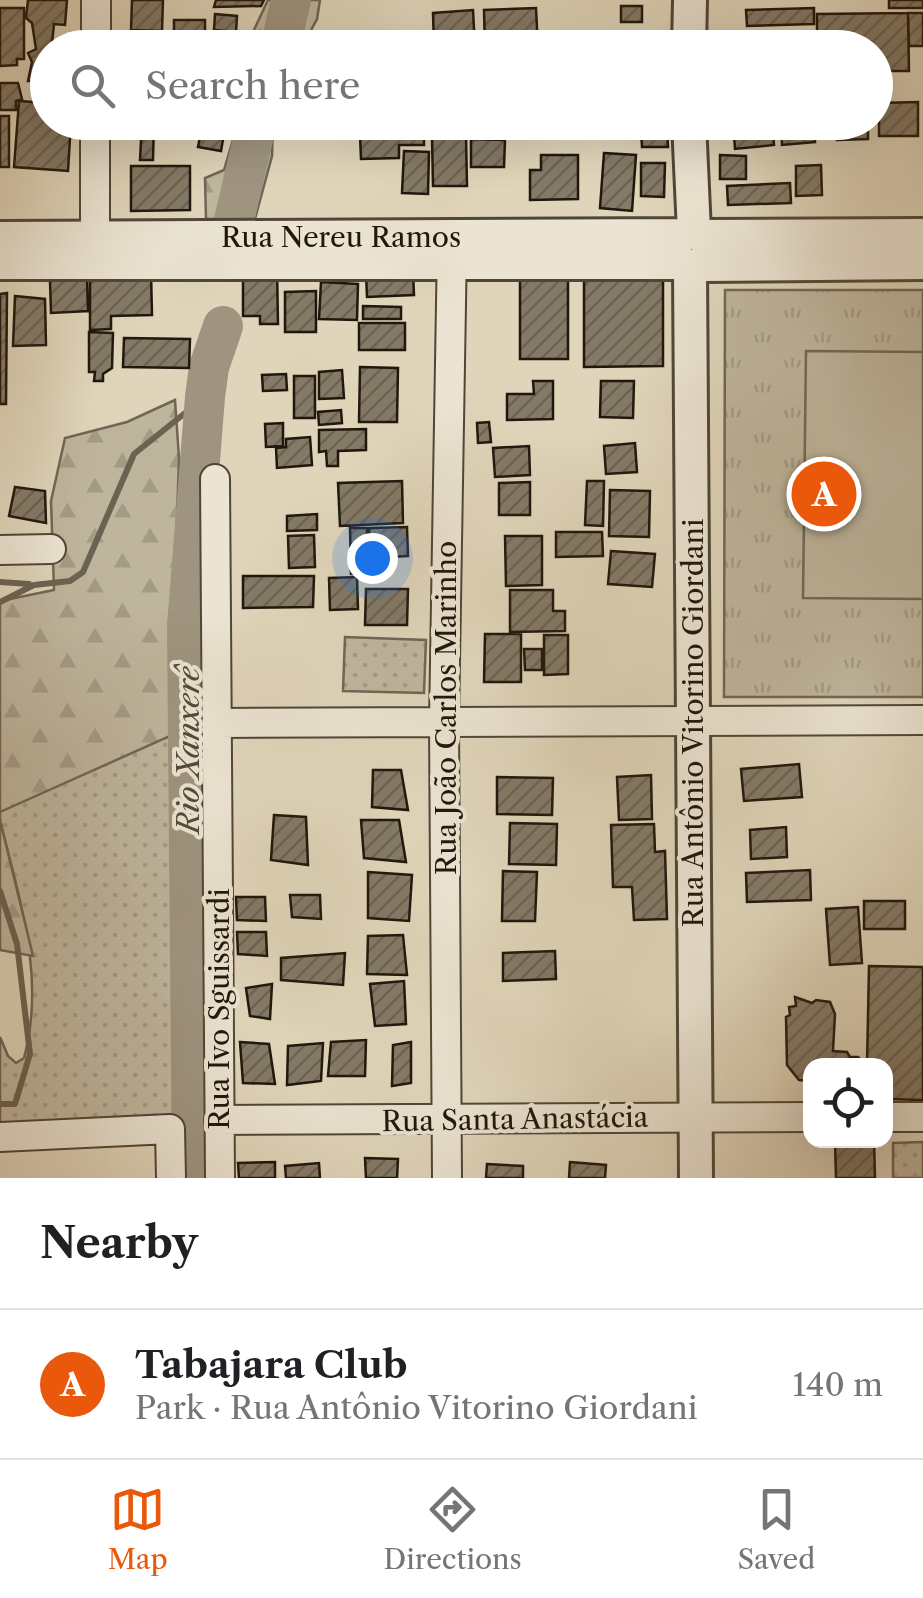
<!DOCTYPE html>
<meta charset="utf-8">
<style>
:root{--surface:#fff;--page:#f6f6f6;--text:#202124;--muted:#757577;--line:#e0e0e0;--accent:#ea580c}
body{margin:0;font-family:"Libre Caslon Text",serif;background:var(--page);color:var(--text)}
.controls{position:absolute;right:30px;bottom:30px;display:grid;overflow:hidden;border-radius:20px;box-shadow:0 10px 40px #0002}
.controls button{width:90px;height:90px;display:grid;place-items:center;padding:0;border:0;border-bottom:2px solid var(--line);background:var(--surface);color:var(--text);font:50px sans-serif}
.you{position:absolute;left:372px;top:558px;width:35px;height:35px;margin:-25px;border:8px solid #fff;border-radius:50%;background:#1a73e8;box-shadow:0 0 0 15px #1a73e833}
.badge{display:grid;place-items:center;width:65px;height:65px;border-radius:50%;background:var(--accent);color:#fff;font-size:32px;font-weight:700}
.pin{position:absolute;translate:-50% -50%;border:5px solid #fff;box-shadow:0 2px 10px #0006}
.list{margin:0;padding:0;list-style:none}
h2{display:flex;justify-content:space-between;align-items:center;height:130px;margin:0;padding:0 40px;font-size:42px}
h2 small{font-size:32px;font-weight:400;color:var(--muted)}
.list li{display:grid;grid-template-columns:65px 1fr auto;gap:30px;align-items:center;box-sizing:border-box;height:150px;padding:0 40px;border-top:2px solid var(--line)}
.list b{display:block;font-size:38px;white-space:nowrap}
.list p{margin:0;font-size:32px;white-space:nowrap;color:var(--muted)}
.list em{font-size:32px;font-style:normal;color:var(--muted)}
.icon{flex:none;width:55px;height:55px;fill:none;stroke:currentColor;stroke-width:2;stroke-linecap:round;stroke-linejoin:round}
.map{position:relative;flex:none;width:923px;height:1178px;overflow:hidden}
.search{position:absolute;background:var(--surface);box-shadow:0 10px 40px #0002;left:30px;right:30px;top:30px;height:110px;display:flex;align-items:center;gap:25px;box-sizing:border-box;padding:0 35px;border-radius:55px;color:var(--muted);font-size:38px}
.sheet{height:280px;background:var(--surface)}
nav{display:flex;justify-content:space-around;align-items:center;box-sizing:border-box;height:140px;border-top:2px solid var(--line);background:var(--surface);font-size:28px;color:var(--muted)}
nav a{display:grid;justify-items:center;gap:5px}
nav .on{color:var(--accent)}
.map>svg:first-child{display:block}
</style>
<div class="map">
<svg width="923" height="1178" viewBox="0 0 923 1178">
<defs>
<pattern id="grass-dots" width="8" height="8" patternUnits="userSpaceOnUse" patternTransform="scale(2.5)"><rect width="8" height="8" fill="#bfb59d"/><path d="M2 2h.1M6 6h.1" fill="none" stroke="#a49b86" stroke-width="1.8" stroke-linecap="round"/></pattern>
<pattern id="forest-firs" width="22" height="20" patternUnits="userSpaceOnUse" patternTransform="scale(2.5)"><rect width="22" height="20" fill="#bfb59d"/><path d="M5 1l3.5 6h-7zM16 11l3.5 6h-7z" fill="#a49b86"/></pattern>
<pattern id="park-tufts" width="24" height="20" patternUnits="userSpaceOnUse" patternTransform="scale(2.5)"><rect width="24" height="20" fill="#bfb59d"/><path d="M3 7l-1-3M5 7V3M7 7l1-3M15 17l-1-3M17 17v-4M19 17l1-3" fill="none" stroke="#a49b86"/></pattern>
<pattern id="building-hatch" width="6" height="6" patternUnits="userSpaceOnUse" patternTransform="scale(2.5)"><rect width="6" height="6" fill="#847a67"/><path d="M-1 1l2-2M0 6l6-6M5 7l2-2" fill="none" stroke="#6c6353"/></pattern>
</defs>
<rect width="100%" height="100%" fill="#e0d5ba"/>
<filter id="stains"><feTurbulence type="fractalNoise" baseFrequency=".002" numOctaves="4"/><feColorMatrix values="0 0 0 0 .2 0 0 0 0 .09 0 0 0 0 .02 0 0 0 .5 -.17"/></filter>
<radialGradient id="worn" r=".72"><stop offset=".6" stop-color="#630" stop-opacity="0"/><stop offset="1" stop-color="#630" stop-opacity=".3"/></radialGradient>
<path fill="url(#grass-dots)" stroke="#706655" stroke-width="2.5" d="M 345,637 L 426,640 L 424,693 L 343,691 Z
M 170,736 C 171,816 170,896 174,975 C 177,1020 193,1069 181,1113 L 98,1123 L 0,1126 L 0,1037 L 8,1056 L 16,1063 L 24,1058 C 46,977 19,899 0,820 L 0,803 Z
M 923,1142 L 923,1178 L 893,1178 L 893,1143 Z"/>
<path fill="url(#forest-firs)" stroke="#706655" stroke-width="2.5" d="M 268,0 L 320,0 L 317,19 L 302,47 L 246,47 Z
M 238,123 L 273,123 L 272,156 L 255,219 L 206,219 L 205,178 L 224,170 Z
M 175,400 L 179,458 L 170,736 L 0,812 L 0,601 L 54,590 L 51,501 L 65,438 L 127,422 Z
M 0,820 L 33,956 L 0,950 Z"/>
<path fill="url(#park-tufts)" stroke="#706655" stroke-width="2.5" d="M 725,290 L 923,290 L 923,697 L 724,697 Z"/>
<path fill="#bfb59d" stroke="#706655" stroke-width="2.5" d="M 806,351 L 923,352 L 923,599 L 803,598 Z"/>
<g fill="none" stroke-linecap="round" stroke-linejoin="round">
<path stroke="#6c6251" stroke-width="6" d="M 0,582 L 29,584
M 0,602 L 34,585 L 70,581 L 83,572 L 134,454 L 205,397
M 0,891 L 17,944 L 30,1054 L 15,1104 L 0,1104"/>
<path stroke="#9f947f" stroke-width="40" d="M 280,48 L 291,0
M 232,229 L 257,122
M 192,1178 L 187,626 L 205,397 L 209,367 L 223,326"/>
</g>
<path fill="url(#building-hatch)" stroke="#20170d" stroke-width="2.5" d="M 28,0 L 67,0 L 65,25 L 54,24 L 52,43 L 68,43 L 68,48 L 48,48 L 48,81 L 28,81 L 32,62 L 28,53 L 36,49 L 32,23 L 26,18 Z
M 132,0 L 163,0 L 162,31 L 131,30 Z
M 216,0 L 264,0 L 261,6 L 214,7 Z
M 889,0 L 923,0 L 923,8 L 889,8 Z
M 621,6 L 642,6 L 642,22 L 621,22 Z
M 0,8 L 24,8 L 24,59 L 17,59 L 17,65 L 0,66 Z
M 536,8 L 538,48 L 485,48 L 484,10 Z
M 814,8 L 814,24 L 747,26 L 746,10 Z
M 473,10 L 475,48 L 434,48 L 433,13 Z
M 908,13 L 923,13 L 923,46 L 909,46 Z
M 908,13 L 909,71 L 876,71 L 876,48 L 817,48 L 817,14 Z
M 215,14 L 237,16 L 236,32 L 214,30 Z
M 174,20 L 205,20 L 205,32 L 174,32 Z
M 0,83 L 18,83 L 22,99 L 16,101 L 16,110 L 0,110 Z
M 19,101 L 48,103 L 48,122 L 71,122 L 68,171 L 14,167 Z
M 918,102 L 918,136 L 879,136 L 879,103 Z
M 0,116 L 9,116 L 9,167 L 0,167 Z
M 142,122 L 154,122 L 153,160 L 140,160 Z
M 203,122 L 226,122 L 221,151 L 198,147 Z
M 314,122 L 353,122 L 353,133 L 315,135 Z
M 552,122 L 594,122 L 595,133 L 553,135 Z
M 733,122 L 772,122 L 774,145 L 735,149 Z
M 781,122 L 814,122 L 815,142 L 782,145 Z
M 836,122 L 868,122 L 868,139 L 837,140 Z
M 667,129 L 668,147 L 642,147 L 641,130 Z
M 424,133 L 424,145 L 399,145 L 399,158 L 361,159 L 360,135 Z
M 432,137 L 466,137 L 467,186 L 433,186 Z
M 471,139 L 505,140 L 504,167 L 471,167 Z
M 404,151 L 429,152 L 428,194 L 402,193 Z
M 604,153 L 636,155 L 632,211 L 600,208 Z
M 541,155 L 578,155 L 578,199 L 530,200 L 530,170 L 541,170 Z
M 720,155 L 746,156 L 746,179 L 720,179 Z
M 641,163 L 665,163 L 664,197 L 641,196 Z
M 821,165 L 822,195 L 796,196 L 796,166 Z
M 131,166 L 190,166 L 190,210 L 131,211 Z
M 790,183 L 791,203 L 728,205 L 727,186 Z
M 277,267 L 278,324 L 260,324 L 260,316 L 243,316 L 243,268 Z
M 90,272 L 151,272 L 152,315 L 111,316 L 111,329 L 90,330 Z
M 413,272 L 414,295 L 367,297 L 366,274 Z
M 87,279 L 88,311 L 51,313 L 50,281 Z
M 520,279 L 568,279 L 568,359 L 520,359 Z
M 663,279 L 663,366 L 584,367 L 584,280 Z
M 321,282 L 358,284 L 357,320 L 319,319 Z
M 316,291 L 316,332 L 285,332 L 285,292 Z
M 7,293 L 6,404 L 0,404 L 0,294 Z
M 15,296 L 45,299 L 46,345 L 13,346 Z
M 363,306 L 401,307 L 401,319 L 363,319 Z
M 359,323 L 405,323 L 405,350 L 359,350 Z
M 89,332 L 113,333 L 112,368 L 103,374 L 103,381 L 94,381 L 95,372 L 89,372 Z
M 124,338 L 190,339 L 189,368 L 123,367 Z
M 360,367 L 398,368 L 397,422 L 359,422 Z
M 342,370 L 344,398 L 319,399 L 319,372 Z
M 286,374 L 287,390 L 263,391 L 262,375 Z
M 294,376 L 315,376 L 315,418 L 294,418 Z
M 533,381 L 553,381 L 553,419 L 507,420 L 507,394 L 534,394 Z
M 601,381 L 634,381 L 633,418 L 600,417 Z
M 341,410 L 342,423 L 319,425 L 318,412 Z
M 489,422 L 491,442 L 478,443 L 477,423 Z
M 283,423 L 283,446 L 266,447 L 265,424 Z
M 366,429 L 366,450 L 338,451 L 338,466 L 327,466 L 326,451 L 319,452 L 319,430 Z
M 310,437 L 312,465 L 277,468 L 276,448 L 286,447 L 286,439 Z
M 635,443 L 637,472 L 606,474 L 604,446 Z
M 529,446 L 530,475 L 495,477 L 493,448 Z
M 402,481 L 403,523 L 340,526 L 338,483 Z
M 587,481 L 604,481 L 603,526 L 585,525 Z
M 530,482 L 530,515 L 499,515 L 499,483 Z
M 15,487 L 45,491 L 46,523 L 9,516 Z
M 610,490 L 650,491 L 649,537 L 609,536 Z
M 317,514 L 317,530 L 287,531 L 287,516 Z
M 407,527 L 408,556 L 370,558 L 369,528 Z
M 350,528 L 367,528 L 368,573 L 351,574 Z
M 556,532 L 602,532 L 603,556 L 556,557 Z
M 314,535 L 315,567 L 289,568 L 288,536 Z
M 505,536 L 542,536 L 542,585 L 506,586 Z
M 611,551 L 655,554 L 652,587 L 608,584 Z
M 243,576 L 314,576 L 313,607 L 243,608 Z
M 357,577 L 358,609 L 330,610 L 329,578 Z
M 366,589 L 408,589 L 407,625 L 365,625 Z
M 510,590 L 553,590 L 553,611 L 565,611 L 565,631 L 510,632 Z
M 485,634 L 521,634 L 521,682 L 484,682 Z
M 544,635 L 568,635 L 568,674 L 544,675 Z
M 524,649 L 542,649 L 542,670 L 525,670 Z
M 799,764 L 802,797 L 744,801 L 741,769 Z
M 373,770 L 401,770 L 408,810 L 372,807 Z
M 651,775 L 652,819 L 619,820 L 617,777 Z
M 497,777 L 553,778 L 552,815 L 497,814 Z
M 274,815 L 306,817 L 308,865 L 271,860 Z
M 361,820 L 399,820 L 406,862 L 364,858 Z
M 510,823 L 557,824 L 556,865 L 509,864 Z
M 654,824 L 655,852 L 665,851 L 667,919 L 634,920 L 632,887 L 613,887 L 611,825 Z
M 786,827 L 787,857 L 751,859 L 750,830 Z
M 810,870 L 811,900 L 747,902 L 746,873 Z
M 503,871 L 537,872 L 535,921 L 502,921 Z
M 368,872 L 412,875 L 409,921 L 368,918 Z
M 290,895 L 320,895 L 321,919 L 292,917 Z
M 236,897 L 265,897 L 266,921 L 237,920 Z
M 864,901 L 905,901 L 905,929 L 864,929 Z
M 858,907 L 862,963 L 830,965 L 826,909 Z
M 237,932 L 266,932 L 267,956 L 238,954 Z
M 403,935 L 407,975 L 367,974 L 368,936 Z
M 555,951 L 556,979 L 503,981 L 503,953 Z
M 345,953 L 343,985 L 281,980 L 281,958 Z
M 869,966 L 923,967 L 923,1100 L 886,1099 L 886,1066 L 867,1066 Z
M 404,981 L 406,1024 L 375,1026 L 370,984 Z
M 272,984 L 270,1019 L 250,1016 L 246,988 Z
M 795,997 L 812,1003 L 816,1000 L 830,1002 L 835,1014 L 833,1051 L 847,1052 L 850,1057 L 858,1057 L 862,1061 L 860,1066 L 810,1066 L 810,1081 L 799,1080 L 787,1065 L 786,1017 L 790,1015 L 789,1007 L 796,1006 Z
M 366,1040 L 365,1076 L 328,1076 L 331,1042 Z
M 240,1042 L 269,1044 L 275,1084 L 243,1083 Z
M 411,1042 L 411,1083 L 392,1086 L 393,1045 Z
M 323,1043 L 321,1081 L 287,1085 L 288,1046 Z
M 835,1140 L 874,1140 L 875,1178 L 836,1178 Z
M 365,1158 L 398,1159 L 397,1178 L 366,1178 Z
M 275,1162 L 275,1178 L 239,1178 L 238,1163 Z
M 570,1162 L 606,1165 L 605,1178 L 569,1178 Z
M 319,1163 L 320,1178 L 286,1178 L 285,1166 Z
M 487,1164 L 523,1166 L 523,1178 L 486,1178 Z"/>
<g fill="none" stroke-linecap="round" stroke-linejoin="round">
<defs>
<path id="minor" d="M 96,48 L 96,0
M 95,256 L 95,122
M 215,479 L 220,1178
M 0,550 L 51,549
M 219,723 L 923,720
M 886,1117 L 923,1117
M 219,1120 L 810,1117
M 0,1137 L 170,1129 L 171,1178
M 447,1178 L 444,722 L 452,244"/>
<path id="tertiary" d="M 689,48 L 690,0
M 689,122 L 694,232
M 704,236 L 923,235
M 0,238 L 682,235 L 694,232 L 704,236 L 709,247 L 705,263 L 690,268 L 675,259 L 673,247 L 682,235
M 0,263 L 679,263
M 702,265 L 923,263
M 690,268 L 696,1178"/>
</defs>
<use href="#minor" stroke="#504638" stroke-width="32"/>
<use href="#tertiary" stroke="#504638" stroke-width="38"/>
<use href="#minor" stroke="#ebe4d2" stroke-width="28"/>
<use href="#tertiary" stroke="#ebe4d2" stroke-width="32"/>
</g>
<g text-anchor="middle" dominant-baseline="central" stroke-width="8" stroke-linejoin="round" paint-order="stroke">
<g font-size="28" fill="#20170d" stroke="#ebe4d2">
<text x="341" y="237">Rua Nereu Ramos</text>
<text transform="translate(446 708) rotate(-90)">Rua João Carlos Marinho</text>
<text transform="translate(693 723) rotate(-90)">Rua Antônio Vitorino Giordani</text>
<text transform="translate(219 1009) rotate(-90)">Rua Ivo Sguissardi</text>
<text transform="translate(515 1119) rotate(-1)">Rua Santa Anastácia</text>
</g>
<g font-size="30" font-style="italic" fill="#53493b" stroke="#ebe4d2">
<text transform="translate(188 750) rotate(-90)">Rio Xanxerê</text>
</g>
</g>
<rect width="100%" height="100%" filter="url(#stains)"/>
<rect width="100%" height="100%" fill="url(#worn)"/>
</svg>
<div class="controls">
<button><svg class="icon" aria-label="locate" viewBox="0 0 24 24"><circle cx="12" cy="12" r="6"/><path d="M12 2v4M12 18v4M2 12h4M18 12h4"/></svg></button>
</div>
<div class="you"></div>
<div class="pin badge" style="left:824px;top:494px">A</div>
<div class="search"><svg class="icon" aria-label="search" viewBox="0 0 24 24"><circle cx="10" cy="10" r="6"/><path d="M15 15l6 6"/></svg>Search here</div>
</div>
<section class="sheet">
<h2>Nearby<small></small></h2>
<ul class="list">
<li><span class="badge">A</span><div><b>Tabajara Club</b><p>Park · Rua Antônio Vitorino Giordani</p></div><em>140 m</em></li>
</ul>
</section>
<nav>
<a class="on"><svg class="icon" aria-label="map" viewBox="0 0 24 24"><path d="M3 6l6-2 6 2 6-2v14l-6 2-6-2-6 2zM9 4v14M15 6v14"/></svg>Map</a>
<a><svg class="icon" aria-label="directions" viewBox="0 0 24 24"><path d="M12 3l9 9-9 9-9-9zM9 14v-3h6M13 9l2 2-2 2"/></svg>Directions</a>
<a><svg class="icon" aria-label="saved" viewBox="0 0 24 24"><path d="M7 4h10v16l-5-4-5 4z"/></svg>Saved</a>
</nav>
